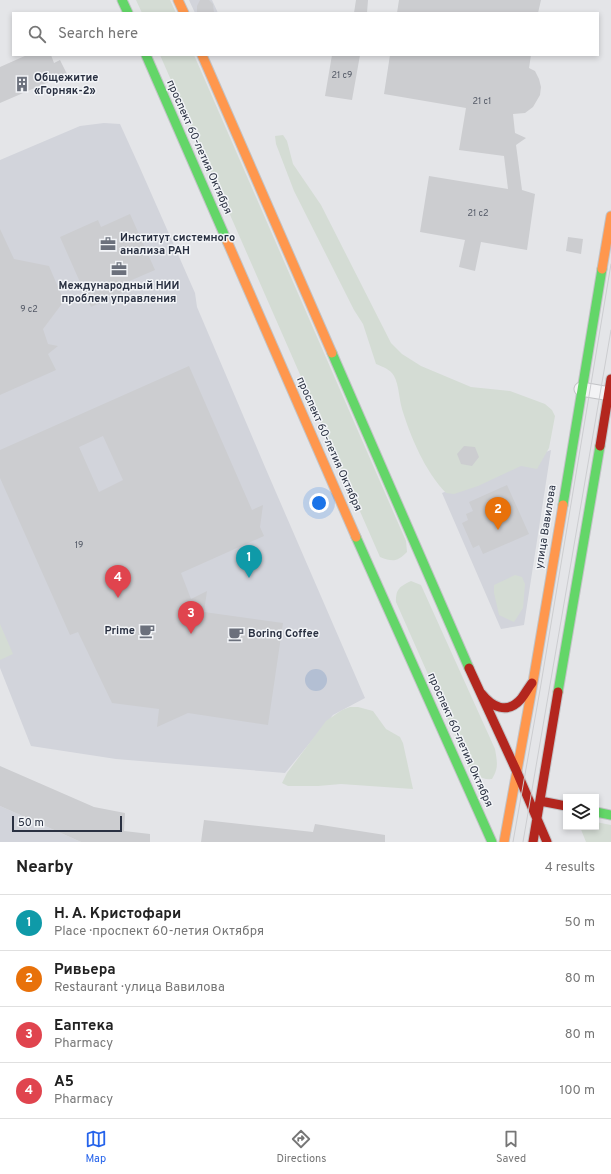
<!DOCTYPE html>
<meta charset="utf-8">
<style>
:root{--surface:#fff;--page:#f2f2f2;--text:#222;--muted:#767676;--line:#e0e0e0;--accent:#2563eb}
body{margin:0;font-family:Overpass,sans-serif;background:var(--page);color:var(--text)}
.controls{position:absolute;right:12px;bottom:12px;display:grid;overflow:hidden;border-radius:0px;box-shadow:0 2px 6px #0003}
.controls button{width:36px;height:36px;display:grid;place-items:center;padding:0;border:0;border-bottom:1px solid var(--line);background:var(--surface);color:var(--text);font:20px sans-serif}
.scale{position:absolute;left:12px;bottom:10px;width:110px;box-sizing:border-box;padding-left:4px;border:2px solid #2a3142;border-top:0;font-size:11px;line-height:14px;white-space:nowrap;color:#2a3142;-webkit-text-stroke:3px #f2f4f7;paint-order:stroke}
.you{position:absolute;left:319px;top:503px;width:14px;height:14px;margin:-10px;border:3px solid #fff;border-radius:50%;background:#1a73e8;box-shadow:0 0 0 6px #1a73e833}
.badge{display:grid;place-items:center;width:26px;height:26px;border-radius:50%;background:var(--accent);color:#fff;font-size:13px;font-weight:700}
.pin{position:absolute;translate:-50% -33px;filter:drop-shadow(0 1px 2px #0008)}
.pin::after{content:'';position:absolute;top:21px;width:14px;height:12px;background:inherit;clip-path:polygon(0 0,100% 0,50% 100%)}
.list{margin:0;padding:0;list-style:none}
h2{display:flex;justify-content:space-between;align-items:center;height:52px;margin:0;padding:0 16px;font-size:17px}
h2 small{font-size:13px;font-weight:400;color:var(--muted)}
.list li{display:grid;grid-template-columns:26px 1fr auto;gap:12px;align-items:center;box-sizing:border-box;height:56px;padding:0 16px;border-top:1px solid var(--line)}
.list b{display:block;font-size:15px;white-space:nowrap}
.list p{margin:0;font-size:13px;white-space:nowrap;color:var(--muted)}
.list em{font-size:13px;font-style:normal;color:var(--muted)}
.icon{flex:none;width:22px;height:22px;fill:none;stroke:currentColor;stroke-width:2;stroke-linecap:round;stroke-linejoin:round}
.map{position:relative;flex:none;width:611px;height:842px;overflow:hidden}
.search{position:absolute;background:var(--surface);box-shadow:0 2px 6px #0003;left:12px;right:12px;top:12px;height:44px;display:flex;align-items:center;gap:10px;box-sizing:border-box;padding:0 14px;border-radius:0px;color:var(--muted);font-size:15px}
.sheet{height:276px;background:var(--surface)}
nav{display:flex;justify-content:space-around;align-items:center;box-sizing:border-box;height:56px;border-top:1px solid var(--line);background:var(--surface);font-size:11px;color:var(--muted)}
nav a{display:grid;justify-items:center;gap:2px}
nav .on{color:var(--accent)}
.map>svg:first-child{display:block}
</style>
<div class="map">
<svg width="611" height="842" viewBox="0 0 611 842">
<rect width="100%" height="100%" fill="#e4e5e8"/>
<path fill="#d2d4db" d="M 189,0 L 212,0 L 218,13 L 195,13 Z
M 104,123 L 120,124 L 140,168 L 195,293 L 197,307 L 265,467 L 365,698 L 333,715 L 285,773 L 116,759 L 31,746 L 0,668 L 0,160 L 80,126 Z
M 551,450 L 524,625 L 501,629 L 442,493 Z
M 0,806 L 81,842 L 0,842 Z"/>
<path fill="#d4dcd4" d="M 136,0 L 170,0 L 176,13 L 142,13 Z
M 160,55 L 194,55 L 406,541 L 407,552 C 397,562 393,562 380,557 Z
M 283,135 L 287,141 L 293,164 L 321,205 L 391,343 L 402,354 L 421,366 L 471,387 L 510,391 L 545,404 L 552,410 L 555,416 L 549,448 L 537,469 L 521,466 L 478,486 L 454,494 L 446,493 C 425,471 411,438 402,409 C 399,399 399,385 394,376 C 390,369 383,367 376,364 L 363,324 L 354,310 L 294,191 L 276,144 L 275,136 Z
M 515,575 L 522,577 L 525,584 L 523,608 L 514,622 L 499,615 L 494,593 L 494,585 Z
M 411,581 L 421,585 L 495,749 C 497,761 499,768 492,779 C 481,780 477,775 469,767 L 396,602 C 396,589 399,587 411,581 Z
M 0,624 L 13,654 L 0,660 Z
M 350,707 L 358,707 L 373,711 L 386,729 L 400,737 L 403,743 L 413,789 L 341,784 L 318,786 L 288,786 L 282,783 L 287,773 L 326,721 L 342,710 Z
M 596,822 L 611,825 L 611,842 L 586,842 L 580,827 L 596,827 Z"/>
<path fill="#b3bfd3" d="M305 680a11 11 0 1 1 22 0a11 11 0 1 1-22 0Z"/>
<path fill="#cccdd0" fill-rule="evenodd" d="M 200,0 L 209,0 L 213,4 L 214,13 L 197,13 L 197,6 Z
M 356,0 L 368,0 L 367,13 L 354,13 Z
M 399,0 L 541,0 L 538,13 L 397,13 Z
M 27,55 L 51,55 L 54,63 L 60,60 L 67,74 L 0,103 L 0,67 Z
M 332,55 L 360,55 L 352,100 L 325,96 Z
M 390,55 L 531,55 L 529,68 L 535,71 L 539,79 L 541,87 L 540,95 L 533,107 L 525,113 L 513,114 L 515,133 L 526,138 L 516,145 L 522,190 L 535,194 L 527,250 L 481,242 L 475,271 L 459,267 L 465,240 L 420,232 L 429,176 L 508,189 L 504,156 L 459,150 L 466,108 L 384,94 Z
M 130,214 L 155,270 L 125,283 L 129,290 L 91,307 L 60,237 L 98,220 L 101,227 Z
M 0,229 L 14,259 L 49,266 L 64,301 L 43,329 L 48,344 L 58,346 L 48,354 L 56,370 L 0,395 Z
M 568,237 L 583,239 L 581,254 L 566,251 Z
M 189,366 L 252,510 L 263,505 L 260,527 L 264,536 L 181,573 L 191,599 L 207,591 L 204,612 L 283,623 L 268,725 L 188,713 L 157,727 L 159,709 L 112,703 L 78,632 L 70,635 L 0,478 L 0,450 ZM 103,436 L 123,480 L 99,492 L 79,447 Z
M 464,446 L 475,447 L 479,457 L 472,466 L 461,464 L 457,454 Z
M 507,485 L 529,534 L 483,554 L 479,545 L 473,548 L 462,523 L 468,520 L 466,514 L 473,511 L 469,502 Z
M 0,766 L 94,807 L 125,813 L 124,831 L 150,834 L 150,842 L 81,842 L 0,806 Z
M 204,820 L 313,832 L 315,824 L 385,835 L 385,842 L 201,842 Z"/>
<g fill="none" stroke-linecap="round" stroke-linejoin="round">
<defs>
<path id="street" d="M 581,389 L 611,394"/>
<path id="fast" d="M 122,0 L 128,13
M 146,55 L 227,241
M 332,353 L 469,668
M 563,505 L 602,269
M 356,537 L 492,842
M 558,692 L 600,446
M 596,812 L 611,815"/>
<path id="slow" d="M 178,0 L 184,13
M 202,55 L 332,353
M 227,241 L 356,537
M 602,269 L 611,216
M 504,842 L 532,688 L 563,505"/>
<path id="jam" d="M 600,446 L 611,379
M 469,668 L 516,770 L 547,842
M 481,693 C 492,707 507,715 521,699 C 525,694 528,688 532,683
M 540,801 L 566,806
M 533,842 L 558,692"/>
</defs>
<use href="#street" stroke="#c2c3c6" stroke-width="15"/>
<use href="#fast" stroke="#c2c3c6" stroke-width="11"/>
<use href="#slow" stroke="#c2c3c6" stroke-width="11"/>
<use href="#jam" stroke="#c2c3c6" stroke-width="11"/>
<use href="#street" stroke="#f3f3f5" stroke-width="13"/>
<use href="#fast" stroke="#63d668" stroke-width="9"/>
<use href="#slow" stroke="#ff974d" stroke-width="9"/>
<use href="#jam" stroke="#b3261e" stroke-width="9"/>
<path stroke="#cccdd0" stroke-width="1" d="M 513,842 L 540,690 L 611,264
M 523,842 L 611,330"/>
</g>
<defs>
<symbol id="building-bare" viewBox="-9 -9 18 18"><path d="M-4-6H4V6H1V3H-1V6H-4ZM-2.5-4.3h1.7v1.8h-1.7ZM.8-4.3h1.7v1.8H.8ZM-2.5-1h1.7V.8h-1.7ZM.8-1h1.7V.8H.8Z" fill="#6b707c" stroke="#f2f4f7" stroke-width="2.5" paint-order="stroke"/></symbol>
<symbol id="office-bare" viewBox="-9 -9 18 18"><path d="M-6-3h4V-5.5h4V-3h4V5H-6ZM-1-4.5V-3h2v-1.5ZM-6 0V1H6V0Z" fill="#6b707c" stroke="#f2f4f7" stroke-width="2.5" paint-order="stroke"/></symbol>
<symbol id="cafe-bare" viewBox="-9 -9 18 18"><path d="M-5.5-4.5H6V0H3Q3 3.5 0 3.5H-2.5Q-5.5 3.5-5.5 0ZM3-3.2v2h1.7v-2ZM-6 4.5H4V6H-6Z" fill="#6b707c" stroke="#f2f4f7" stroke-width="2.5" paint-order="stroke"/></symbol>
</defs>
<g fill-rule="evenodd">
<use href="#building-bare" x="11" y="73" width="22" height="22"/>
<use href="#office-bare" x="97" y="233" width="22" height="22"/>
<use href="#office-bare" x="108" y="258" width="22" height="22"/>
<use href="#cafe-bare" x="136" y="620" width="22" height="22"/>
<use href="#cafe-bare" x="225" y="623" width="22" height="22"/>
</g>
<g text-anchor="middle" dominant-baseline="central" stroke-width="3" stroke-linejoin="round" paint-order="stroke">
<g font-size="9" fill="#535966">
<text x="342" y="75">21 с9</text>
<text x="482" y="101">21 с1</text>
<text x="478" y="213">21 с2</text>
<text x="29" y="309">9 с2</text>
<text x="79" y="545">19</text>
</g>
<g font-size="11" font-weight="bold" fill="#2a3142" stroke="#f2f4f7" text-anchor="start">
<text x="34" y="78">Общежитие<tspan x="34" dy="13">«Горняк-2»</tspan></text>
<text x="120" y="238">Институт системного<tspan x="120" dy="13">анализа РАН</tspan></text>
<text x="119" y="286" text-anchor="middle">Международный НИИ<tspan x="119" dy="13">проблем управления</tspan></text>
<text x="135" y="631" text-anchor="end">Prime</text>
<text x="248" y="634">Boring Coffee</text>
</g>
<g font-size="11" fill="#2a3142" stroke="#f2f4f7">
<text transform="translate(199 147) rotate(66)">проспект 60-летия Октября</text>
<text transform="translate(329 444) rotate(66)">проспект 60-летия Октября</text>
<text transform="translate(546 527) rotate(-81)">улица Вавилова</text>
<text transform="translate(460 740) rotate(66)">проспект 60-летия Октября</text>
</g>
</g>
</svg>
<div class="controls">
<button><svg class="icon" aria-label="layers" viewBox="0 0 24 24"><path d="M12 4l9 5-9 5-9-5zM3 14l9 5 9-5"/></svg></button>
</div>
<div class="scale">50 m</div>
<div class="you"></div>
<div class="pin badge" style="left:249px;top:578px;background:#0f9aa8">1</div>
<div class="pin badge" style="left:498px;top:530px;background:#e8710a">2</div>
<div class="pin badge" style="left:191px;top:634px;background:#e0444e">3</div>
<div class="pin badge" style="left:118px;top:598px;background:#e0444e">4</div>
<div class="search"><svg class="icon" aria-label="search" viewBox="0 0 24 24"><circle cx="10" cy="10" r="6"/><path d="M15 15l6 6"/></svg>Search here</div>
</div>
<section class="sheet">
<h2>Nearby<small>4 results</small></h2>
<ul class="list">
<li><span class="badge" style="background:#0f9aa8">1</span><div><b>Н. А. Кристофари</b><p>Place · проспект 60-летия Октября</p></div><em>50 m</em></li>
<li><span class="badge" style="background:#e8710a">2</span><div><b>Ривьера</b><p>Restaurant · улица Вавилова</p></div><em>80 m</em></li>
<li><span class="badge" style="background:#e0444e">3</span><div><b>Еаптека</b><p>Pharmacy</p></div><em>80 m</em></li>
<li><span class="badge" style="background:#e0444e">4</span><div><b>А5</b><p>Pharmacy</p></div><em>100 m</em></li>
</ul>
</section>
<nav>
<a class="on"><svg class="icon" aria-label="map" viewBox="0 0 24 24"><path d="M3 6l6-2 6 2 6-2v14l-6 2-6-2-6 2zM9 4v14M15 6v14"/></svg>Map</a>
<a><svg class="icon" aria-label="directions" viewBox="0 0 24 24"><path d="M12 3l9 9-9 9-9-9zM9 14v-3h6M13 9l2 2-2 2"/></svg>Directions</a>
<a><svg class="icon" aria-label="saved" viewBox="0 0 24 24"><path d="M7 4h10v16l-5-4-5 4z"/></svg>Saved</a>
</nav>
